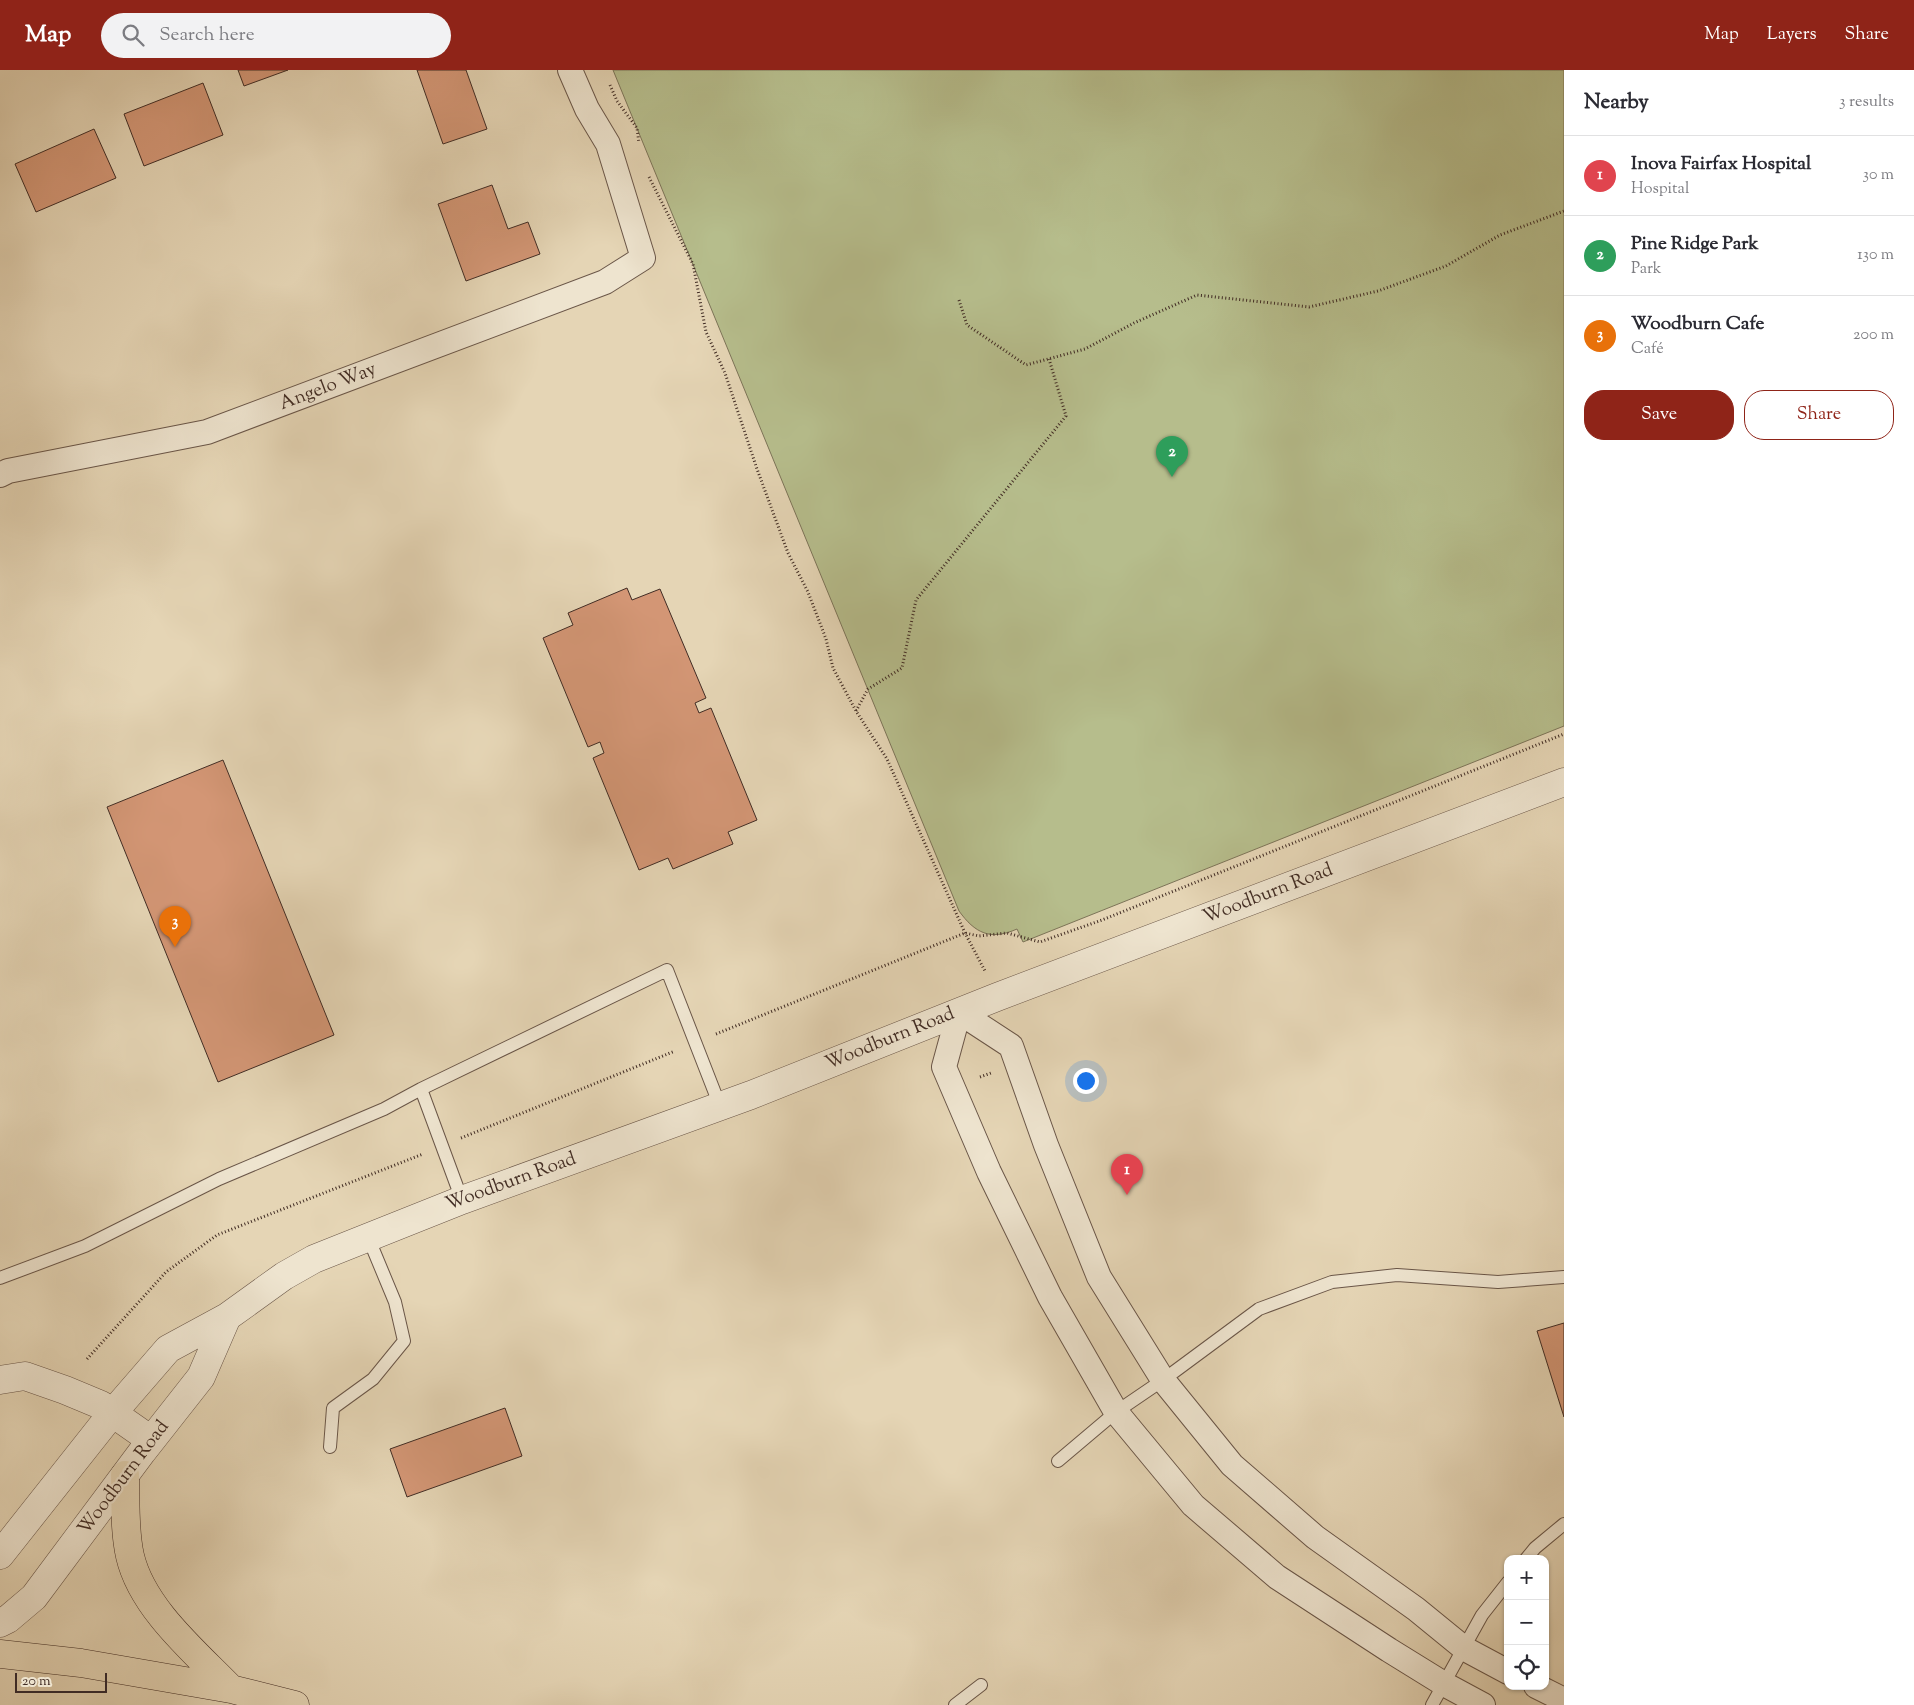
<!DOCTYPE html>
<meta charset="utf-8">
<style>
:root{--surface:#fff;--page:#f2f2f3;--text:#2b2b33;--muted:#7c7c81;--line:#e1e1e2;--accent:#8f2418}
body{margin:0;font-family:"Sorts Mill Goudy",serif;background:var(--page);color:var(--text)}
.controls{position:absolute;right:15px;bottom:15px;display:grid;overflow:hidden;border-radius:10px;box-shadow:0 1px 4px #0004}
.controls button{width:45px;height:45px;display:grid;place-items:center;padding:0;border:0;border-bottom:1px solid var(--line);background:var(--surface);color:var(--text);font:25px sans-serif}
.scale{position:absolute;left:15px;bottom:12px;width:92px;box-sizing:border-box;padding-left:5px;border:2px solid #412c24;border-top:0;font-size:14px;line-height:18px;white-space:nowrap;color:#412c24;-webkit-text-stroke:4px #eee4cf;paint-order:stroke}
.you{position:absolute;left:1085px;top:1010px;width:18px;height:18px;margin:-12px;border:4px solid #fff;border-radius:50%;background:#1a73e8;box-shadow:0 0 0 8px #1a73e833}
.badge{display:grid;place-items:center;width:32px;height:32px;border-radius:50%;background:var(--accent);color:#fff;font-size:16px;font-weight:700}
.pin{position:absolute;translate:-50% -41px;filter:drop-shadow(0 1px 2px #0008)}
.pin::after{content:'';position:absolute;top:26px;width:18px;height:15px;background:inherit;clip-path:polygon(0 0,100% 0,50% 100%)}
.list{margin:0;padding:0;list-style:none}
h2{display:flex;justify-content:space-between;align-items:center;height:65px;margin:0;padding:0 20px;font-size:21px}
h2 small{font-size:16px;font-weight:400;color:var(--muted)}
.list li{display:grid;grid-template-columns:32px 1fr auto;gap:15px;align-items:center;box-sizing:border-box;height:80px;padding:0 20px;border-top:1px solid var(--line)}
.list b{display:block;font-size:19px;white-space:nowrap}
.list p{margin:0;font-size:16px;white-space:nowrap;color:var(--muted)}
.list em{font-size:16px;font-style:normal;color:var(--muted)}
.actions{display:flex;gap:10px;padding:15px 20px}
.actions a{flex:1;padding:11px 0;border:1px solid var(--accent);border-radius:20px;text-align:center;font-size:18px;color:var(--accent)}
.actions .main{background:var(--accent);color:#fff}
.icon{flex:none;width:28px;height:28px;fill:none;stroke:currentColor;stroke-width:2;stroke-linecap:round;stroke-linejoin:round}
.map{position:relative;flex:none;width:1564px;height:1635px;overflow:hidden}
header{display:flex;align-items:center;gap:30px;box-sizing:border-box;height:70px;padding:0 25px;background:var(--accent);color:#fff}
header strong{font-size:24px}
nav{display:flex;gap:28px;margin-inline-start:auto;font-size:18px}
.search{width:350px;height:45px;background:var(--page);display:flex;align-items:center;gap:12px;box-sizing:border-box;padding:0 18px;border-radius:28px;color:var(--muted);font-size:19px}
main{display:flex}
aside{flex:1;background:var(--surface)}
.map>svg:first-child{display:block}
</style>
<header>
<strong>Map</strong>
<div class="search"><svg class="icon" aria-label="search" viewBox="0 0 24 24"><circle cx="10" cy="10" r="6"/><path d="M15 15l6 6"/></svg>Search here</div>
<nav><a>Map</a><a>Layers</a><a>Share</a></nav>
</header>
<main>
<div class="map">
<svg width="1564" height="1635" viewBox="0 0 1564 1635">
<rect width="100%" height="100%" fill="#e5d5b5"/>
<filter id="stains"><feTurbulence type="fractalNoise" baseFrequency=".004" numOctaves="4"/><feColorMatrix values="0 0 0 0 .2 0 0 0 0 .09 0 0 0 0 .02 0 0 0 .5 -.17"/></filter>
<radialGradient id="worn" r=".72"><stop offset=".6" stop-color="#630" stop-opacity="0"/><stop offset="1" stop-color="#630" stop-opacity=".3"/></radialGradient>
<path fill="#b6bd8c" stroke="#7c7458" d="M 613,0 L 1564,0 L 1564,656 L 1023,872 L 1017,859 C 990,871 975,863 959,841 Z"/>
<path fill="#d39675" stroke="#412c24" d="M 238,0 L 288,0 L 244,16 Z
M 417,0 L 466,0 L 487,59 L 443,74 Z
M 203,13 L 223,65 L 144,96 L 124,44 Z
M 94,59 L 116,108 L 36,142 L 15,94 Z
M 492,115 L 508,159 L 528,152 L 540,184 L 466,211 L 438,134 Z
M 627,518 L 632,530 L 660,519 L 706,628 L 695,633 L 699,643 L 711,638 L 757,750 L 728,762 L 733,774 L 673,799 L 668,788 L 639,800 L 593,688 L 604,683 L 600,672 L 588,677 L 543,568 L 573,555 L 568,543 Z
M 223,690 L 334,965 L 218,1012 L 107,737 Z
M 1564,1253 L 1564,1347 L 1537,1261 Z
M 505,1338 L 522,1386 L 407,1427 L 390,1379 Z"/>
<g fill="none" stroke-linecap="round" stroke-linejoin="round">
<defs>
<path id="service" d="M 421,1019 L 462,1130
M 0,1208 L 85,1176 L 219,1109 L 384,1039 L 421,1019 L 667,900 L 720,1036
M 330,1377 L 333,1338 L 373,1309 L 404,1271 L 395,1232 L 368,1167
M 1058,1391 L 1116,1342 L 1163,1310 L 1259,1239 L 1332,1212 L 1397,1205 L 1498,1212 L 1564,1207
M 1526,1489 L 1535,1478 L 1564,1454
M 955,1635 L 981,1615
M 1432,1635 L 1482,1545 L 1508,1512"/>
<path id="minor" d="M 0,405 L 8,401 L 207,362 L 605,212 L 643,188 L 608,74 L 587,39 L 570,0
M 1536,1616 L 1564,1630
M 1483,1635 L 1444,1614 L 1389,1580 L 1277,1507 L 1193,1435 L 1116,1342 L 1050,1227 L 989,1102 L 944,997 L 959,942 L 1011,976 L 1046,1075 L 1099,1207 L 1163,1310 L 1232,1395 L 1315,1467 L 1416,1539 L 1465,1579 L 1508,1602"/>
<path id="tertiary" d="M 0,1310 L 25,1306 L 65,1320 L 101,1335 L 151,1370
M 0,1485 L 110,1346 L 168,1279 L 227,1247 L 284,1206 L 314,1189 L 462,1130 L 751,1025 L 997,927 L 1564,712
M 0,1553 L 8,1549 L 34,1527 L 142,1382 L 201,1307 L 227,1247"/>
<path id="primary" d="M 125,1405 C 126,1432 124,1460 130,1486 C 142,1538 195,1582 231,1619
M 0,1584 L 81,1593 L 231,1619 L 295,1635"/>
</defs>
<use href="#service" stroke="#6a5648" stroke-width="14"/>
<use href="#minor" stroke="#6a5648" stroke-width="26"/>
<use href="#tertiary" stroke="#6a5648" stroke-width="29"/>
<use href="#primary" stroke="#412c24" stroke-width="29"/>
<path stroke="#412c24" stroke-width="3" stroke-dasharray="1 2.5" stroke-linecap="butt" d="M 610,15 L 617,31 L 637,58 L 639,73
M 649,107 L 693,194 L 706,262 L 725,303 L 757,399 L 788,483 L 808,522 L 826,569 L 833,598 L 856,641 L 887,689 L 965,863 L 985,901
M 959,230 L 967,255 L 1026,295 L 1085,279 L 1134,253 L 1197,225 L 1309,237 L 1378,221 L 1446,196 L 1500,165 L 1564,141
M 856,641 L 868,619 L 902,598 L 916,530 L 1066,346 L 1049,289
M 716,964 L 965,863 L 979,866 L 1007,863 L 1040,872 L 1102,850 L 1564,664
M 980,1007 L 991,1003
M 461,1068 L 675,981
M 87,1289 L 166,1202 L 217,1165 L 423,1084"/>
<use href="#service" stroke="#eee4cf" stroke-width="12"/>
<use href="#minor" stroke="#eee4cf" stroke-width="24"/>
<use href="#tertiary" stroke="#eee4cf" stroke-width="28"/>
<use href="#primary" stroke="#e5d5b5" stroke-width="28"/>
</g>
<g text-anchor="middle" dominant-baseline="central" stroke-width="4.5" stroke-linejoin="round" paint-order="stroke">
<g font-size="19" fill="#412c24" stroke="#eee4cf">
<text transform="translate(328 317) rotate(-21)">Angelo Way</text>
<text transform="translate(1268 824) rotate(-21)">Woodburn Road</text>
<text transform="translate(890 969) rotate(-22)">Woodburn Road</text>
<text transform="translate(511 1112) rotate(-20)">Woodburn Road</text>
<text transform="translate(124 1408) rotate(-53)">Woodburn Road</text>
</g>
</g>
<rect width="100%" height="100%" filter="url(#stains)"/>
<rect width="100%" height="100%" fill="url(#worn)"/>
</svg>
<div class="controls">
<button>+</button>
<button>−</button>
<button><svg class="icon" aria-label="locate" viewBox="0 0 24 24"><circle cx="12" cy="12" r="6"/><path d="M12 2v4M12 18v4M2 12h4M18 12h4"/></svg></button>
</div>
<div class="scale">20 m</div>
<div class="you"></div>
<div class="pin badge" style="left:1127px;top:1125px;background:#e0444e">1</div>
<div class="pin badge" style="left:1172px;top:407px;background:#2e9e5b">2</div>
<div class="pin badge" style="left:175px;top:877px;background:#e8710a">3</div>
</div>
<aside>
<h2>Nearby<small>3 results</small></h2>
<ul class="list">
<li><span class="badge" style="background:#e0444e">1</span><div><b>Inova Fairfax Hospital</b><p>Hospital</p></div><em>30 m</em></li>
<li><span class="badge" style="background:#2e9e5b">2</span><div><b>Pine Ridge Park</b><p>Park</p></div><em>130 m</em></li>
<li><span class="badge" style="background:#e8710a">3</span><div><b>Woodburn Cafe</b><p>Café</p></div><em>200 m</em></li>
</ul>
<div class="actions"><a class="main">Save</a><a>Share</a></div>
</aside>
</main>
